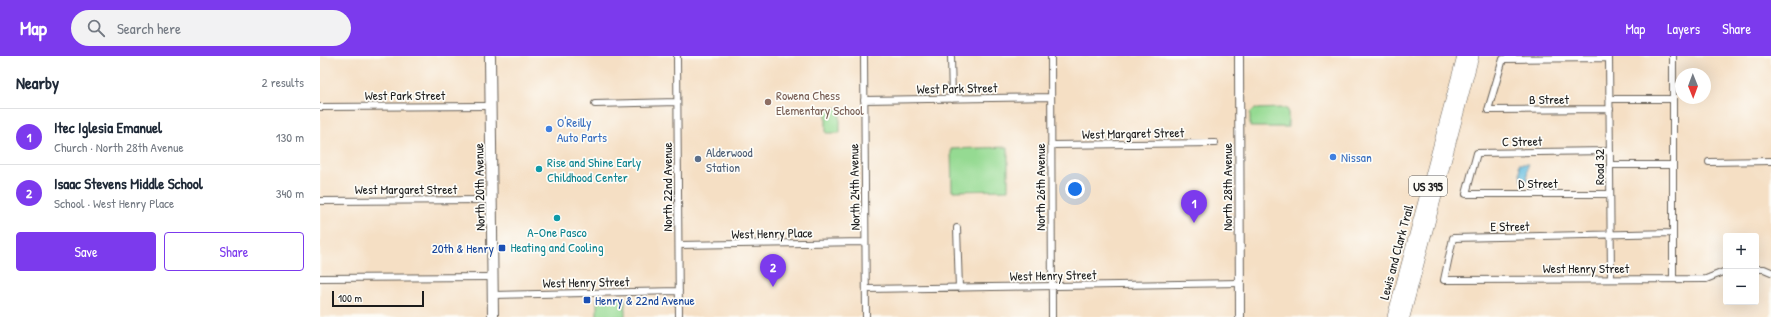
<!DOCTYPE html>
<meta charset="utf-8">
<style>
:root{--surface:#fff;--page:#f2f2f3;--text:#1f2937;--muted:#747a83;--line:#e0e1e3;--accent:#7c3aed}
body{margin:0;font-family:"Patrick Hand",sans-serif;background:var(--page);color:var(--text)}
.controls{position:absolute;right:12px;bottom:12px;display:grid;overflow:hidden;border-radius:4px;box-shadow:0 4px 16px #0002}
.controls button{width:36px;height:36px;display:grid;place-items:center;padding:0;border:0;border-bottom:1px solid var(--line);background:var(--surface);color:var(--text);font:20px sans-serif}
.compass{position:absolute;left:1355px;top:12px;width:36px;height:36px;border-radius:50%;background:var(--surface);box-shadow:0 4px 16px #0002;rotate:179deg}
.scale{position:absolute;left:12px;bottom:10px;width:92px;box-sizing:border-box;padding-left:4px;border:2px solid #1c1c1c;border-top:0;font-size:11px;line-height:14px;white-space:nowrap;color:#1c1c1c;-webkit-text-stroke:3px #fdfcf7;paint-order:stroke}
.you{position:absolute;left:755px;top:133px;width:14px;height:14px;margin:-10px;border:3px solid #fff;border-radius:50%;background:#1a73e8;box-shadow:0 0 0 6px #1a73e833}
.badge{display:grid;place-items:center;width:26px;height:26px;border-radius:50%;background:var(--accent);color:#fff;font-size:13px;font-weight:700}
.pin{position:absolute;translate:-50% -33px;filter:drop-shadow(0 1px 2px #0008)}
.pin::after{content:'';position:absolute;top:21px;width:14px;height:12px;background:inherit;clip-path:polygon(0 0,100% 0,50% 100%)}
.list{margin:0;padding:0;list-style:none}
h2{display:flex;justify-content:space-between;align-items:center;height:52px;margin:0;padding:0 16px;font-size:17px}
h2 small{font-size:13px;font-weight:400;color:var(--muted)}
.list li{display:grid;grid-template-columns:26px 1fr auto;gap:12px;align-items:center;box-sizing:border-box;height:56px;padding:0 16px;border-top:1px solid var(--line)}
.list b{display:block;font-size:15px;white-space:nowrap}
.list p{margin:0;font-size:13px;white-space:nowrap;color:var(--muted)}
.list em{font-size:13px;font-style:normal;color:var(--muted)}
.actions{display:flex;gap:8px;padding:12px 16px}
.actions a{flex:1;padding:9px 0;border:1px solid var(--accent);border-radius:4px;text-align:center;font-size:14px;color:var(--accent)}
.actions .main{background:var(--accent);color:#fff}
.icon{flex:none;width:22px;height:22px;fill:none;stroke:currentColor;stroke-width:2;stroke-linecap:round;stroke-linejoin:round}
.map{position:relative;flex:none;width:1451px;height:261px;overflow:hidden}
header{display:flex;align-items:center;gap:24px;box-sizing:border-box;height:56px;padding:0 20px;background:var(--accent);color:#fff}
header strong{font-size:19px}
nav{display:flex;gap:22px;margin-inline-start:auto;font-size:14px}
.search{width:280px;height:36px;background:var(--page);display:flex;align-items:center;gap:10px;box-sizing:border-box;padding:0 14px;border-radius:22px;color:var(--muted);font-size:15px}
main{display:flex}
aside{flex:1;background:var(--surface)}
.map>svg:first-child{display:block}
</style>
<header>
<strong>Map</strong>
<div class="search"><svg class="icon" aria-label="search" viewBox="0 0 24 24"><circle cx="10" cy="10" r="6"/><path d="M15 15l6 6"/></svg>Search here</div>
<nav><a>Map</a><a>Layers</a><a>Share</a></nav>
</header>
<main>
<aside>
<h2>Nearby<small>2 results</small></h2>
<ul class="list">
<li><span class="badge">1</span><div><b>Itec Iglesia Emanuel</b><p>Church · North 28th Avenue</p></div><em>130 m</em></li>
<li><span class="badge">2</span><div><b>Isaac Stevens Middle School</b><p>School · West Henry Place</p></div><em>340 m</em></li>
</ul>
<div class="actions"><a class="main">Save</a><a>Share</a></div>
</aside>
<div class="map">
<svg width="1451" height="261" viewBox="0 0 1451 261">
<rect width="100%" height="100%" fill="#fdfcf7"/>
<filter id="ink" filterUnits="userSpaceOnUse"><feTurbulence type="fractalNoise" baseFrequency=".025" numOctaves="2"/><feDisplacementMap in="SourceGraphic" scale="8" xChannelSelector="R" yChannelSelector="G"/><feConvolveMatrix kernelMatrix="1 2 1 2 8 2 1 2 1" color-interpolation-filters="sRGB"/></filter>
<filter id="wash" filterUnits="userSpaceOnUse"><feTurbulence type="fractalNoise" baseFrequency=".012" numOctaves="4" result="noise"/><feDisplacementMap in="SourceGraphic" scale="16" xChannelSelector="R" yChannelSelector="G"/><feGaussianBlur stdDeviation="0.9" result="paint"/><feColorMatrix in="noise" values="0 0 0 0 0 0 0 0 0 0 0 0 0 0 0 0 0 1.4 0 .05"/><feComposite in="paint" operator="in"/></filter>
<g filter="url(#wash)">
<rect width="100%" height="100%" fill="#f5dfc4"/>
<path fill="#95da92" stroke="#587b57" d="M 506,52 L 520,52 L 520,77 L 506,77 Z
M 964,52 L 968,54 L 968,71 L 930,71 L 930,57 L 935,53 Z
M 688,91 L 688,134 L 632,135 L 631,93 Z
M 305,242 L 305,261 L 277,261 L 277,243 Z"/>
<path fill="#60bbde" stroke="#3e6c7d" d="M 1199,108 L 1208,108 L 1207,125 L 1201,125 Z"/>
</g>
<g filter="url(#ink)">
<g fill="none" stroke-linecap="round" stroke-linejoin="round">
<defs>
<path id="minor" d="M 357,0 L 359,261
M 544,0 L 546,261
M 631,0 L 632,43
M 731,0 L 732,261
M 1289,0 L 1291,222
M 1353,0 L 1353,223
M 1289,2 L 1183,3 L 1168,54 L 1290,53
M 1290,43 L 1353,43
M 544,44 L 731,41
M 275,48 L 357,46
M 0,51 L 171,50
M 731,89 L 895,87
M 1290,95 L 1157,97 L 1146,138 L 1290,138
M 1389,106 L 1451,105
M 1290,109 L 1353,109
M 0,145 L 172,144
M 637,172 L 639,232
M 1353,177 L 1133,182 L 1124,224 L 1386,223 L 1406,215
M 359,189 L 545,186
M 1436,213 L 1444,213 L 1451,216
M 0,222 L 173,221
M 546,233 L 920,227
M 173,239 L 359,235"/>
<path id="tertiary" d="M 919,0 L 920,261"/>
<path id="primary" d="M 170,0 L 173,261"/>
<path id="motorway" d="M 1073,261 L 1143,0
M 1084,261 L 1153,0"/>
</defs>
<use href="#minor" stroke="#686057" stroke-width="8"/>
<use href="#tertiary" stroke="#686057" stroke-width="10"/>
<use href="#primary" stroke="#686057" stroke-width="12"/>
<use href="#motorway" stroke="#686057" stroke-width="12"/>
<use href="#minor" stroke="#fff" stroke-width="6"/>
<use href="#tertiary" stroke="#fff" stroke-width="8"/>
<use href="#primary" stroke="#fff" stroke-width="10"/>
<use href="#motorway" stroke="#fff" stroke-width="11"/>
</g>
</g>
<circle fill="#8d6e63" stroke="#fdfcf7" stroke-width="1.5" cx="448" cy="46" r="4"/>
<g fill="#3f7fe0" stroke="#fdfcf7" stroke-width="1.5">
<circle cx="229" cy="73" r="4"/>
<circle cx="1013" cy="101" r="4"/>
</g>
<circle fill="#5c6f8a" stroke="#fdfcf7" stroke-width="1.5" cx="378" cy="103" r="4"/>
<g fill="#0f9aa8" stroke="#fdfcf7" stroke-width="1.5">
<circle cx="219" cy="113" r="4"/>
<circle cx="237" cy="162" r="4"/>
</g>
<g fill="#1a4fb4" stroke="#fdfcf7" stroke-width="1.5">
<rect x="178" y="188" width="8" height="8" rx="2"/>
<rect x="263" y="240" width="8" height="8" rx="2"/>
</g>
<g text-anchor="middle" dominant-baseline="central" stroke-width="3.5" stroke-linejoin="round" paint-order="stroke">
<rect fill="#fdfcf7" stroke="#605f5e" stroke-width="1" x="1089" y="120" width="38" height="20" rx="3"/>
<g font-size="12" font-weight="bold" fill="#1c1c1c">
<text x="1108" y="130">US 395</text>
</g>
<g font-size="13" fill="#1c1c1c" stroke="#fdfcf7">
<text transform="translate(637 32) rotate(-1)">West Park Street</text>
<text x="85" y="39">West Park Street</text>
<text x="1229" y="43">B Street</text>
<text transform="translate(813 77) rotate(-1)">West Margaret Street</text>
<text transform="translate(1202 85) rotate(-1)">C Street</text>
<text transform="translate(1279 111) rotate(-90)">Road 32</text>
<text x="1218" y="127">D Street</text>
<text transform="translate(159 131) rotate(-91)">North 20th Avenue</text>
<text transform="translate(347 131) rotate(-90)">North 22nd Avenue</text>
<text transform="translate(534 131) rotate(-91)">North 24th Avenue</text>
<text transform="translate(720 131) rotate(-90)">North 26th Avenue</text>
<text transform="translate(907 131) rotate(-90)">North 28th Avenue</text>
<text x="86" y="133">West Margaret Street</text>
<text transform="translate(1190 170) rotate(-1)">E Street</text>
<text transform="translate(452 177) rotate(-1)">West Henry Place</text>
<text transform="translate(1076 196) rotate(-75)">Lewis and Clark Trail</text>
<text x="1266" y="212">West Henry Street</text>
<text transform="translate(733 219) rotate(-1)">West Henry Street</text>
<text transform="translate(266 226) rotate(-1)">West Henry Street</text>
</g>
<g font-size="13" fill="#785e54" stroke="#fdfcf7" text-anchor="start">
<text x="456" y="39">Rowena Chess<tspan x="456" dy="15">Elementary School</tspan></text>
</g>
<g font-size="13" fill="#366cbe" stroke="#fdfcf7" text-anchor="start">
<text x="237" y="66">O'Reilly<tspan x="237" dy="15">Auto Parts</tspan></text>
<text x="1021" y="101">Nissan</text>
</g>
<g font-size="13" fill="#4e5e75" stroke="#fdfcf7" text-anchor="start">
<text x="386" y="96">Alderwood<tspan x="386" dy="15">Station</tspan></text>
</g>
<g font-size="13" fill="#0d838f" stroke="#fdfcf7" text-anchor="start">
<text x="227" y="106">Rise and Shine Early<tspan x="227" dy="15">Childhood Center</tspan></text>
<text x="237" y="176" text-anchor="middle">A-One Pasco<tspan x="237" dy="15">Heating and Cooling</tspan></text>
</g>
<g font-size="13" fill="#164399" stroke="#fdfcf7" text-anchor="end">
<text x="174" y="192">20th &amp; Henry</text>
<text x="275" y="244" text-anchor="start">Henry &amp; 22nd Avenue</text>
</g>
</g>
</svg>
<div class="controls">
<button>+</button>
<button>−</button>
</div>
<svg class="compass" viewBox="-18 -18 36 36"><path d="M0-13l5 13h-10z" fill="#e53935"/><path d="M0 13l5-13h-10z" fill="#747a83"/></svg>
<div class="scale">100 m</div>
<div class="you"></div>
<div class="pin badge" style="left:874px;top:167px">1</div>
<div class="pin badge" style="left:453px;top:231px">2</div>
</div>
</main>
